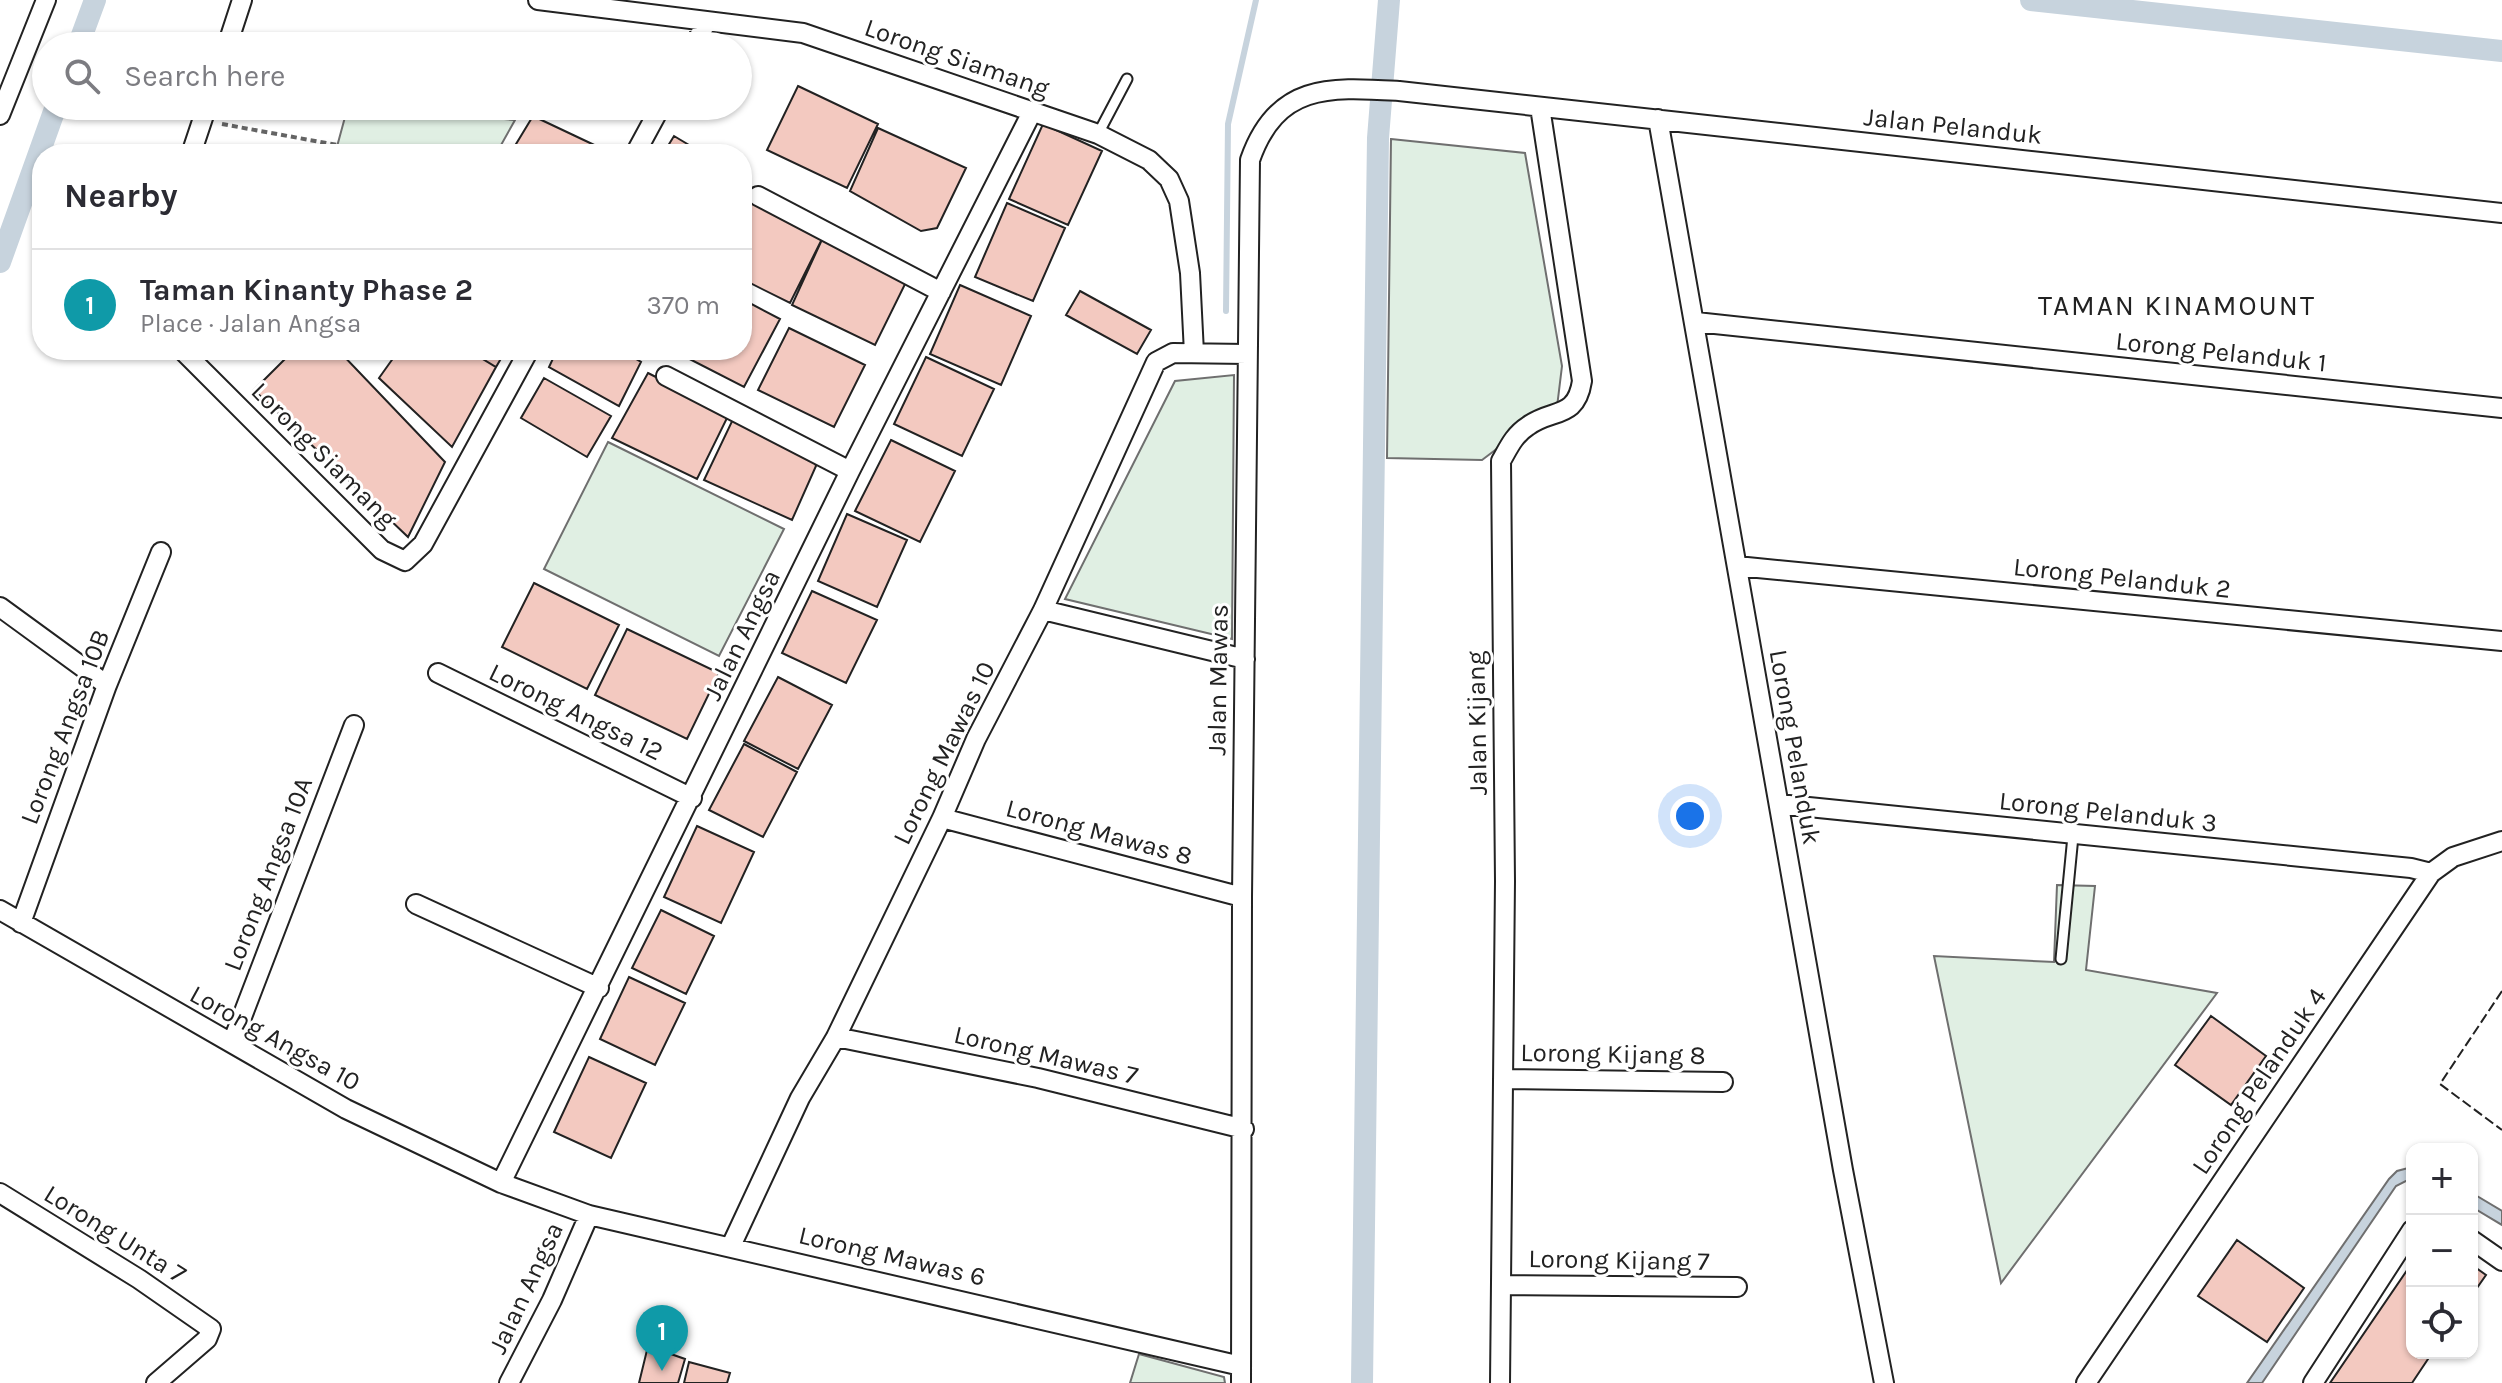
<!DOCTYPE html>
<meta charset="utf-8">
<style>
:root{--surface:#fff;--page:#f2f2f3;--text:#2b2b33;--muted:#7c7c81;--line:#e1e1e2;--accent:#c62828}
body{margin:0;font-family:Karla,sans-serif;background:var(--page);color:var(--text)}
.controls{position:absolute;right:24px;bottom:24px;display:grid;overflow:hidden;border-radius:16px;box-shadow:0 2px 6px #0004}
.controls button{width:72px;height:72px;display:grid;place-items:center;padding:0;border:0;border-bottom:2px solid var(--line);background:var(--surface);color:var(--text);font:40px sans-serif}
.you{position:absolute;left:1690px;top:816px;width:28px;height:28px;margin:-20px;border:6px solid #fff;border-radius:50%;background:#1a73e8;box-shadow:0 0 0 12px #1a73e833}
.badge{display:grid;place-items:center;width:52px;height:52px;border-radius:50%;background:var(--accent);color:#fff;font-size:26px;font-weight:700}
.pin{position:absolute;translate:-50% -66px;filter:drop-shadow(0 2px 4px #0008)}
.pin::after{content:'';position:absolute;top:42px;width:28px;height:24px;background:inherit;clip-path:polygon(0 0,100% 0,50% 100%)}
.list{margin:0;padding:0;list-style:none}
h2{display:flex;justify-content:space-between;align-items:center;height:104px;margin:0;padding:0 32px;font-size:34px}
h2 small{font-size:26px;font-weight:400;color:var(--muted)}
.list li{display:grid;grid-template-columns:52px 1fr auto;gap:24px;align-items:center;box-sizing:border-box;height:112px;padding:0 32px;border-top:2px solid var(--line)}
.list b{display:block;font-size:30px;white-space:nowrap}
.list p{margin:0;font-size:26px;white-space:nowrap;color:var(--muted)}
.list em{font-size:26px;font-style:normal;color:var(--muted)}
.icon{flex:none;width:44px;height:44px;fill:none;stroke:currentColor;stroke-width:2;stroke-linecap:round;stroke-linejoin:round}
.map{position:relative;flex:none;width:2502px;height:1383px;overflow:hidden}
.search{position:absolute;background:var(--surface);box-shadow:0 2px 6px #0004;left:32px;top:32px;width:720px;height:88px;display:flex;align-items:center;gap:20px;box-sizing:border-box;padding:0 28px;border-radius:44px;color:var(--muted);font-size:30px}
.panel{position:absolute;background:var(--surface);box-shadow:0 2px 6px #0004;left:32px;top:144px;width:720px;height:216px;border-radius:32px}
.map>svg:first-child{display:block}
</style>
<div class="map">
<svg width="2502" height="1383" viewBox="0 0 2502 1383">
<rect width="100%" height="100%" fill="#fff"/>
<path fill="#e0efe3" stroke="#6f6f6f" stroke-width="2" d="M 348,106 L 515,120 L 496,154 L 335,154 Z
M 1391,139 L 1525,153 L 1562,366 L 1556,415 L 1515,435 L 1482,460 L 1387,458 Z
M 1234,375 L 1232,639 L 1065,599 L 1175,381 Z
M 608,442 L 784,529 L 719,656 L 544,569 Z
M 2057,885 L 2095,886 L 2086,970 L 2217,993 L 2001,1283 L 1934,956 L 2054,962 Z
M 1139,1354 L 1224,1377 L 1225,1383 L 1130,1383 Z"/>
<path fill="#c7d3dd" stroke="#6f6f6f" stroke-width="2" d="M 2412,1167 L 2412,1178 L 2396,1186 L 2262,1383 L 2247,1383 L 2389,1179 L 2397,1171 Z
M 2472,1193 L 2502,1211 L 2502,1225 L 2472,1207 Z"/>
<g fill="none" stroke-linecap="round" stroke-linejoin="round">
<path stroke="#c7d3dd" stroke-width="6" d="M 1226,311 L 1228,124 L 1256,0"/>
<path stroke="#c7d3dd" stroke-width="22" d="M 2031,0 L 2502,51
M 78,46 L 95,0
M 0,262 L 56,106
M 1362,1383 L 1377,211 L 1378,138 L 1389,0"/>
</g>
<path fill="#f3c9c0" stroke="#222" stroke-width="2" d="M 798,86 L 878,124 L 847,188 L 767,150 Z
M 533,116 L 607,151 L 510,154 Z
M 1043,124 L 1102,151 L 1068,225 L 1009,199 Z
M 878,128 L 966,168 L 937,228 L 921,231 L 850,191 Z
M 674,136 L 704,154 L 663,154 Z
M 748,195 L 825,233 L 790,303 L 742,279 L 742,207 Z
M 1007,203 L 1065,228 L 1033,301 L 975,277 Z
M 825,233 L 911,272 L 875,345 L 792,305 Z
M 960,285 L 1031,316 L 1001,385 L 930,354 Z
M 1080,291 L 1151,330 L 1137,354 L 1066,315 Z
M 742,299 L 780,319 L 744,387 L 672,350 L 742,350 Z
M 789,328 L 865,365 L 834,427 L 758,390 Z
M 294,350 L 338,350 L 445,462 L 408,537 L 254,390 Z
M 399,350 L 468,350 L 496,367 L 452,447 L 379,378 Z
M 468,350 L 506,350 L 496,367 Z
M 557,350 L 621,350 L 641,362 L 619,406 L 549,367 Z
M 926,357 L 994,389 L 962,456 L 894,424 Z
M 648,373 L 729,414 L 697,479 L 612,438 Z
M 544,378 L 611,416 L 587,457 L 521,418 Z
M 735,415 L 811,452 L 816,466 L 792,520 L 704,480 Z
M 891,440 L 955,471 L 920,542 L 855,511 Z
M 847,514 L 907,540 L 877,607 L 818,581 Z
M 534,583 L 619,625 L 587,689 L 502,647 Z
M 812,591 L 877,620 L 846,683 L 782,653 Z
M 627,629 L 719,673 L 687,739 L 595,695 Z
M 778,677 L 832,705 L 798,769 L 744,741 Z
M 744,744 L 797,772 L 763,837 L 709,810 Z
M 697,826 L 754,852 L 721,923 L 664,897 Z
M 661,910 L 714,936 L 686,994 L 632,968 Z
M 629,977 L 685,1003 L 655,1065 L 600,1039 Z
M 2211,1016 L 2266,1056 L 2231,1105 L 2175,1065 Z
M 589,1057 L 646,1083 L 611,1158 L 554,1132 Z
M 2237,1240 L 2304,1288 L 2267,1342 L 2198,1296 Z
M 2412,1263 L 2412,1353 L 2432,1353 L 2412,1383 L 2330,1383 Z
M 2472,1265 L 2486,1275 L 2472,1295 Z
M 648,1346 L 685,1359 L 678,1383 L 639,1383 Z
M 689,1362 L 730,1373 L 727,1383 L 684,1383 Z"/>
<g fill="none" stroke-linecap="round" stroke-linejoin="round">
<defs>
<path id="lane" d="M 1098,134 L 1127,79
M 2061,959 L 2073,836"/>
<path id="street" d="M 538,0 L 803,33 L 1098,134 L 1149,160 L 1169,179 L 1179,201 L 1190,273 L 1194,353
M 227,46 L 242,0
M 694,46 L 707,21
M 0,115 L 46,0
M 1658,119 L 1843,1170 L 1884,1383
M 191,154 L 207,106
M 635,154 L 661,106
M 758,196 L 941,292
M 1696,322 L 2502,408
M 182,350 L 382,550 L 405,561 L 423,544 L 529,350
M 666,376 L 850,471
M 1737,566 L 2502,641
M 0,607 L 107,685
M 1043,610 L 1245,659
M 438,673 L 692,798
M 1779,804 L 2411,868 L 2431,873
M 942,818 L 1242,897
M 416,904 L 599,988
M 0,910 L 346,1109 L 501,1183 L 589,1215 L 1241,1366
M 21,923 L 107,685 L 161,552
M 836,1037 L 1038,1078 L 1244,1129
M 232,1043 L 354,725
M 1503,1079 L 1723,1082
M 501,1183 L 850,471 L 1032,112
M 0,1193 L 139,1279 L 211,1329 L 207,1339 L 156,1383
M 2472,1240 L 2502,1261
M 731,1246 L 800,1098 L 836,1037 L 942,818 L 976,739 L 1043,610 L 1156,362 L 1173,353 L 1247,354
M 1501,1285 L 1737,1287
M 509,1383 L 552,1300 L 589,1215
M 1241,1383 L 1242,897 L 1250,160 C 1277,83 1329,87 1399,91 L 2502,213
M 1500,1383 L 1505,881 L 1501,461 C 1509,447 1514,435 1528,426 C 1552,408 1576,420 1582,381 L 1540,107
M 2086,1383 L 2431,873 L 2453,857 L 2502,841
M 2313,1383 L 2412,1230"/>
</defs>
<use href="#lane" stroke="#222" stroke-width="13"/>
<use href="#street" stroke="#222" stroke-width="22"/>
<path stroke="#646464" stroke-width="4" stroke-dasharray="6 4" stroke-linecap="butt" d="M 222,124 L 337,145"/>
<use href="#lane" stroke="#fff" stroke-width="9"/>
<use href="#street" stroke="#fff" stroke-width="18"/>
<path stroke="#222" stroke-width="2" stroke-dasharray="10 4" stroke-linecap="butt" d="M 2502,991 L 2440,1084 L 2502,1130"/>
</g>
<g text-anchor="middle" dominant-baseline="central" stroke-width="6" stroke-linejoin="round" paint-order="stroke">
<g font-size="26" fill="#222" stroke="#fff">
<text transform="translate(957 58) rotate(19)">Lorong Siamang</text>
<text transform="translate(1953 126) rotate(6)">Jalan Pelanduk</text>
<text transform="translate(2221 352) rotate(6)">Lorong Pelanduk 1</text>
<text transform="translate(324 455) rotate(45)">Lorong Siamang</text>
<text transform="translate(2122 578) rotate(6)">Lorong Pelanduk 2</text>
<text transform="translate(742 635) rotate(-64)">Jalan Angsa</text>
<text transform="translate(1218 680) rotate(-89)">Jalan Mawas</text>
<text transform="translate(576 712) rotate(26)">Lorong Angsa 12</text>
<text transform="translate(1477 723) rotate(-91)">Jalan Kijang</text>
<text transform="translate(65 727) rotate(-69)">Lorong Angsa 10B</text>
<text transform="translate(1795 747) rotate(80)">Lorong Pelanduk</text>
<text transform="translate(944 753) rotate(-64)">Lorong Mawas 10</text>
<text transform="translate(2108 812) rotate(6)">Lorong Pelanduk 3</text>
<text transform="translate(1099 832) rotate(15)">Lorong Mawas 8</text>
<text transform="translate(268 874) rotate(-69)">Lorong Angsa 10A</text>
<text transform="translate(275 1038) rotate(29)">Lorong Angsa 10</text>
<text transform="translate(1613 1054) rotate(1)">Lorong Kijang 8</text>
<text transform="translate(1046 1055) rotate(13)">Lorong Mawas 7</text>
<text transform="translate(2259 1081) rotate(-56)">Lorong Pelanduk 4</text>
<text transform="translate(115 1234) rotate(32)">Lorong Unta 7</text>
<text transform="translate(892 1256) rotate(13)">Lorong Mawas 6</text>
<text transform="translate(1619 1260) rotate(1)">Lorong Kijang 7</text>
<text transform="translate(526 1288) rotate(-65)">Jalan Angsa</text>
</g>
<g font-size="28" letter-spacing="2" fill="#222" stroke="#fff">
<text x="2177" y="305">TAMAN KINAMOUNT</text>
</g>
</g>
</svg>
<div class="controls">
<button>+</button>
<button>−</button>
<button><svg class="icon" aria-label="locate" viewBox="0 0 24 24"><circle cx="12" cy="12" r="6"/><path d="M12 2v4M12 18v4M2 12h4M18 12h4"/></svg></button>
</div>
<div class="you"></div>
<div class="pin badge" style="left:662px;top:1371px;background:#0f9aa8">1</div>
<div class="search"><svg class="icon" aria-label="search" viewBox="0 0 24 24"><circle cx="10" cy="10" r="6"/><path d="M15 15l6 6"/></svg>Search here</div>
<section class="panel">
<h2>Nearby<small></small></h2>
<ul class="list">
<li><span class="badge" style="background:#0f9aa8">1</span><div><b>Taman Kinanty Phase 2</b><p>Place · Jalan Angsa</p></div><em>370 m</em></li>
</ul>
</section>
</div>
